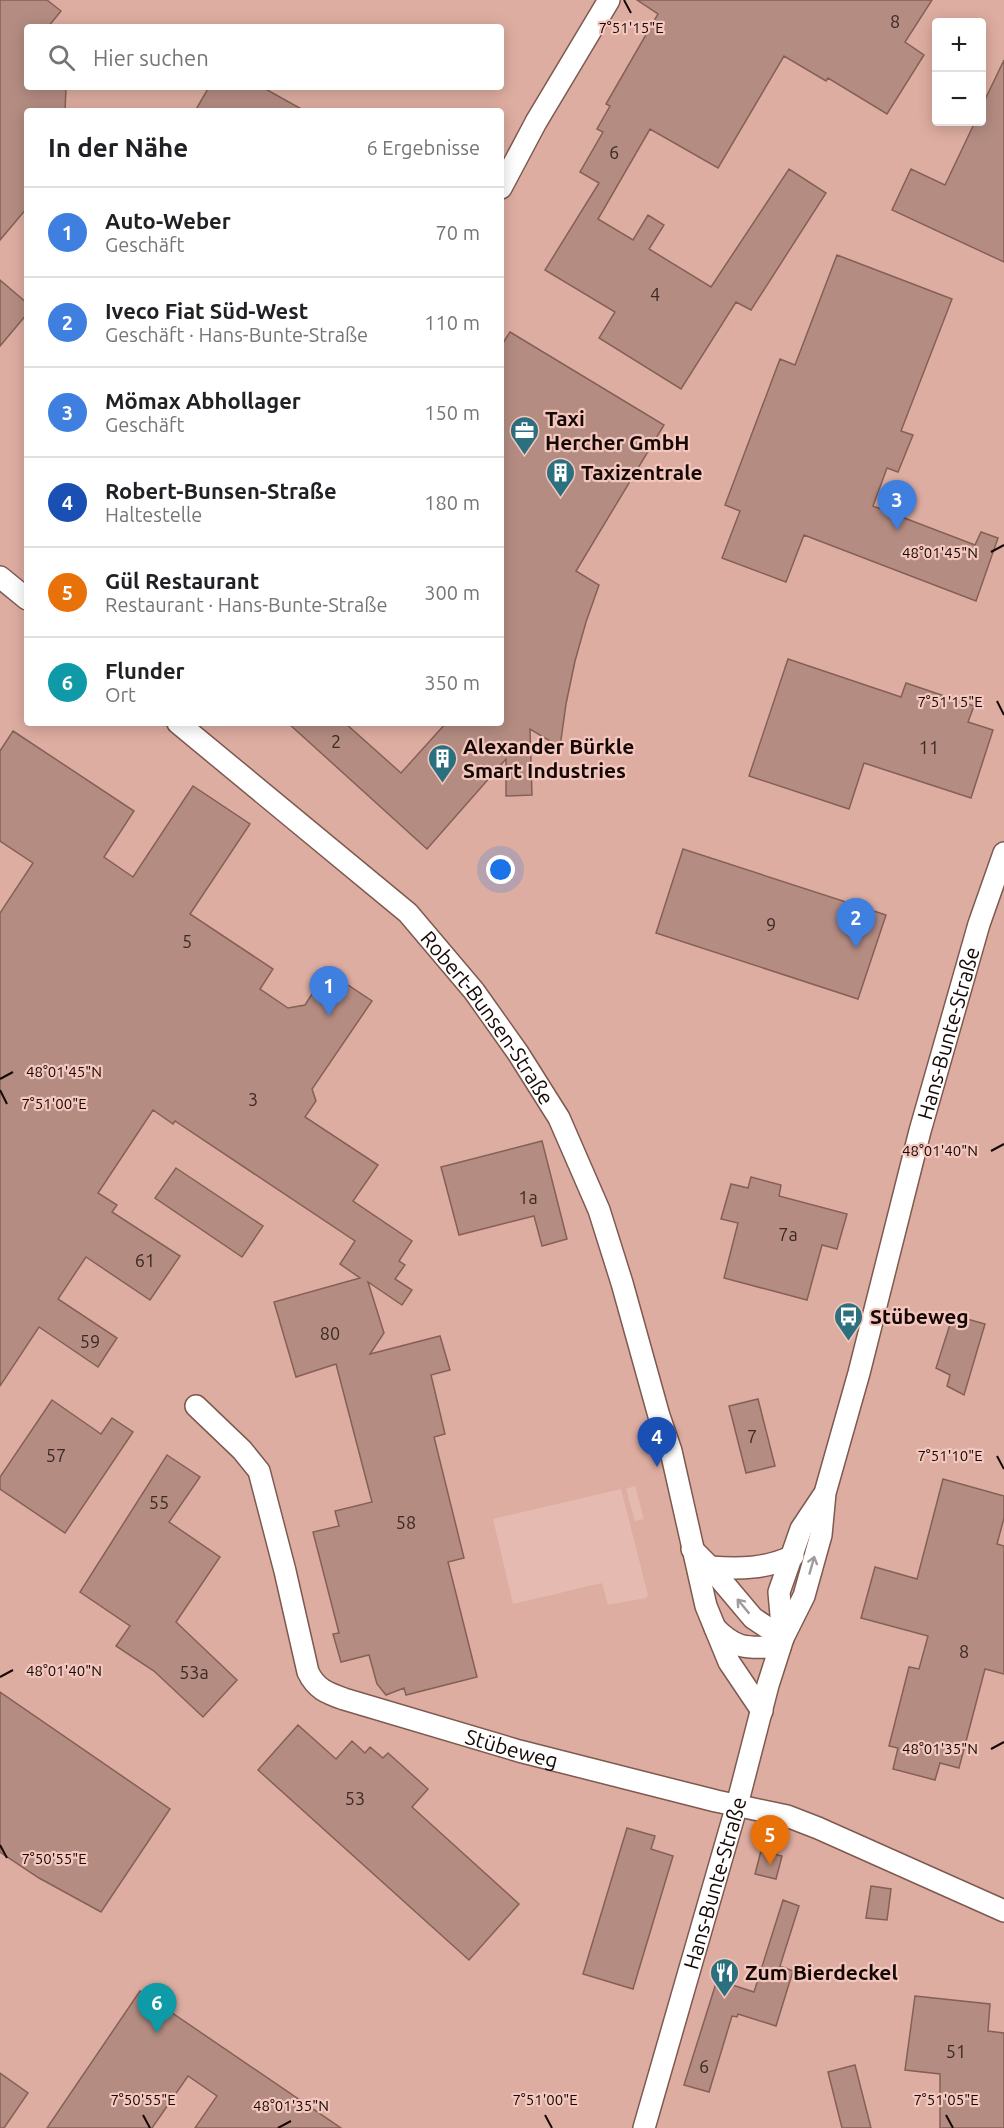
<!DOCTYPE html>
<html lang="de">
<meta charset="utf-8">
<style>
:root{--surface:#fff;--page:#f2f2f2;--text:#202124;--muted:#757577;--line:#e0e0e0;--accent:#2b707f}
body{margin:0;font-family:Ubuntu,sans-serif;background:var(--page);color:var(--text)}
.controls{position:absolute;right:18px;top:18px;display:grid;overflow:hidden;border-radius:6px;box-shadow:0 3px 15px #0003}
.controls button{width:54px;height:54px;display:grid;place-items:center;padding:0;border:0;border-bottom:2px solid var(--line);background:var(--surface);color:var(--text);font:30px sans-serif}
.you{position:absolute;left:501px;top:870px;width:21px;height:21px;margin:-15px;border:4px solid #fff;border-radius:50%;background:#1a73e8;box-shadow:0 0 0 9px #1a73e833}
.badge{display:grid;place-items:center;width:39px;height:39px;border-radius:50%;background:var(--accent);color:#fff;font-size:20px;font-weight:700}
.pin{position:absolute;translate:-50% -50px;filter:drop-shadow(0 2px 3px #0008)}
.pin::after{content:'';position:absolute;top:32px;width:21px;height:18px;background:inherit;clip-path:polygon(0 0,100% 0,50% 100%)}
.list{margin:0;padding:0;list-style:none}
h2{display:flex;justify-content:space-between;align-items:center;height:78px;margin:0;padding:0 24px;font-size:26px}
h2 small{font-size:20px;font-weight:400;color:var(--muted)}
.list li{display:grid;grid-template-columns:39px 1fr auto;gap:18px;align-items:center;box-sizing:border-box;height:90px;padding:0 24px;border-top:2px solid var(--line)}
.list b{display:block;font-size:22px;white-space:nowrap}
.list p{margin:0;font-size:20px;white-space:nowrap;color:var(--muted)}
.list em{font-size:20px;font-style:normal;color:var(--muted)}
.icon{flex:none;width:33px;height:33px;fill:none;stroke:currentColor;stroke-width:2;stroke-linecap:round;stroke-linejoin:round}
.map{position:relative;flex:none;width:1004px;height:2128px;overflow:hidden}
.search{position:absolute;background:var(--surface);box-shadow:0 3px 15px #0003;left:24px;top:24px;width:480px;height:66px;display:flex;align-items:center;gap:15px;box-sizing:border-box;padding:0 21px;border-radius:6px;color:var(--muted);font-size:22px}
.panel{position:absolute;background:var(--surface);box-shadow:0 3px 15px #0003;left:24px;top:108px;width:480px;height:618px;border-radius:6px}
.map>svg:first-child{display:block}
</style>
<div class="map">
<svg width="1004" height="2128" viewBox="0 0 1004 2128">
<rect width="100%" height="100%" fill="#e5bab0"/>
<path fill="#deada1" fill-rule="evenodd" d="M 0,0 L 1004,0 L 1004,2128 L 0,2128 ZM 936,22 L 982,22 L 982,122 L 936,122 ZM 27,27 L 501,27 L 501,87 L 27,87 ZM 27,111 L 501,111 L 501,723 L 27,723 ZM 635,1486 L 644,1519 L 635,1521 L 626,1489 ZM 621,1489 L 648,1595 L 646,1598 L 608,1605 L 602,1583 L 513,1604 L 493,1519 Z"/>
<path fill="#b48c82" stroke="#856056" stroke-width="1.5" d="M 0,0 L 47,0 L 61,11 L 48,27 L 27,27 L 27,87 L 66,87 L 65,111 L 27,111 L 27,208 L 0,240 Z
M 637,0 L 932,0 L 905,42 L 924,55 L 887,114 L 828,78 L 826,81 L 784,56 L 718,168 L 650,129 L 598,219 L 633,240 L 648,215 L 664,225 L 649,249 L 711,287 L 789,169 L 826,193 L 751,310 L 736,302 L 681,389 L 599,338 L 615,312 L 545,270 L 599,183 L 580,172 L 603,132 L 597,129 L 610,106 L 606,104 L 658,14 Z
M 1004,60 L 1004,262 L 892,210 L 911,169 L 945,185 L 975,122 L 981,122 L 981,108 Z
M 209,87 L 262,87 L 305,111 L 195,111 Z
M 837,255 L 952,299 L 901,431 L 913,435 L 898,472 L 887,468 L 873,506 L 975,545 L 981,532 L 998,538 L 976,601 L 804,535 L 786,582 L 722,558 L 740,511 L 725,505 L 780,359 L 795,365 Z
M 0,280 L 27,303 L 27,314 L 0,346 Z
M 510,332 L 664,425 L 576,571 L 599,585 L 586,622 L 575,661 L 566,704 L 560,747 L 530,729 L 532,795 L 506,796 L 506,759 L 427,849 L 288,723 L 345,723 L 401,773 L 446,723 L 501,723 L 501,346 Z
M 788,659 L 901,697 L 906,683 L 974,706 L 968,722 L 993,730 L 971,798 L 864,763 L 849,809 L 749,776 Z
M 13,731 L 134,811 L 104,857 L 133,877 L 193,786 L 250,824 L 190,914 L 273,969 L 260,989 L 288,1008 L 305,1005 L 327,971 L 372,1001 L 312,1089 L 316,1101 L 305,1117 L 378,1165 L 353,1201 L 412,1241 L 399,1261 L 405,1265 L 395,1279 L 412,1290 L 402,1305 L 368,1282 L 384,1333 L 370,1354 L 440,1336 L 450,1370 L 431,1375 L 445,1434 L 434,1437 L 464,1558 L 448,1562 L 477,1677 L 406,1695 L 404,1688 L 386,1695 L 377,1684 L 369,1655 L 341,1662 L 333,1634 L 339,1633 L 313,1532 L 339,1526 L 335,1511 L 372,1502 L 336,1364 L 296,1377 L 274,1302 L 360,1278 L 340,1264 L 355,1241 L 175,1121 L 173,1124 L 153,1110 L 98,1193 L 117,1205 L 112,1212 L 180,1256 L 150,1300 L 86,1257 L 58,1299 L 117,1338 L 98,1367 L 39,1327 L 0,1386 L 0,913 L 33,863 L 0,841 L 0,751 Z
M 683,849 L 886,915 L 858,999 L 656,933 Z
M 542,1141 L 567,1239 L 542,1246 L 534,1216 L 459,1235 L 441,1167 Z
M 176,1168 L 263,1226 L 242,1257 L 155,1198 Z
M 751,1177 L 781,1185 L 779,1196 L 847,1214 L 837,1249 L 822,1245 L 807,1300 L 724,1278 L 738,1223 L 721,1219 L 731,1184 L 748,1188 Z
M 953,1315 L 985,1324 L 964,1395 L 947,1386 L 950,1375 L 936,1368 Z
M 758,1399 L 775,1466 L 746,1473 L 729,1406 Z
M 52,1400 L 101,1434 L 112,1418 L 133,1432 L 65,1533 L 0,1489 L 0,1477 Z
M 167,1455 L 200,1477 L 169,1522 L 220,1557 L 176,1622 L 237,1680 L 203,1717 L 154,1671 L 116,1646 L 130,1626 L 80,1592 Z
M 943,1479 L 1004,1496 L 1004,1518 L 997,1544 L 1004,1546 L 1004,1674 L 985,1669 L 959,1768 L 940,1763 L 935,1780 L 893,1769 L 898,1748 L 889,1746 L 909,1667 L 919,1669 L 928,1636 L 861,1618 L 875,1567 L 917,1579 Z
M 0,1692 L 170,1809 L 101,1912 L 39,1878 L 0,1852 Z
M 298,1725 L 336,1759 L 352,1741 L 365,1753 L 370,1747 L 383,1758 L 388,1753 L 428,1789 L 412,1807 L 519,1904 L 469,1960 L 258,1770 Z
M 627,1828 L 655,1836 L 651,1849 L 673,1856 L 633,1989 L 583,1974 Z
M 761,1851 L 782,1856 L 776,1879 L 755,1874 Z
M 871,1886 L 891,1889 L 887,1920 L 866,1918 Z
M 783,1900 L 799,1906 L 780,1966 L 793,1971 L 776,2026 L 738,2014 L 737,2017 L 732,2016 L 709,2092 L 684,2085 L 717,1980 L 754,1992 Z
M 140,1991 L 341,2128 L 195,2128 L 217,2096 L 188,2076 L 152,2128 L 47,2128 Z
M 915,1996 L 990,2004 L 988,2031 L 1004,2033 L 1004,2128 L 940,2128 L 940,2074 L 905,2070 Z
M 855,2065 L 871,2128 L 842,2128 L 828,2072 Z
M 0,2073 L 28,2093 L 4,2128 L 0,2128 Z"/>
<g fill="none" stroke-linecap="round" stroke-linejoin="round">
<defs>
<g id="street">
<path d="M 501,188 L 536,122 L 609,0"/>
<path d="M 0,577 L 27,599"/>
<path id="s1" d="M 178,723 L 408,913 L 474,991 L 518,1053 L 559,1118 L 599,1210 L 622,1283 L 659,1416 L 671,1451 L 706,1606 L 729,1662 L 762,1711"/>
<path id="s2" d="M 196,1406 L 242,1450 L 259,1471 L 285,1571 L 308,1672 C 316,1689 327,1693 344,1699 L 519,1751 L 716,1801 L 787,1816 L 818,1828 L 1004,1911"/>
<path d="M 692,1549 L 710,1567 L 753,1618 L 783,1638"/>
<path d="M 710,1567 C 740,1569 766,1569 793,1556"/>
<path d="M 715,1628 C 739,1652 749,1647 780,1647"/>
<path d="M 783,1638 L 779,1592 L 801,1529 L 823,1496"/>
<path id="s3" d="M 644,2128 L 737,1805 L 768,1685 L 783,1638 L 804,1596 L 821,1535 L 825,1493 L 859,1373 L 920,1131 L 979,924 L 1004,853"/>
</g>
</defs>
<use href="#street" stroke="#7e5950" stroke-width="24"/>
<use href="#street" stroke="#fff" stroke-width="21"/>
</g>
<defs><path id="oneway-shaft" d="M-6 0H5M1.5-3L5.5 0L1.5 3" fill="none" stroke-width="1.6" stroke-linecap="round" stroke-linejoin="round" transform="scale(1.5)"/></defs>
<g stroke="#a19c9b">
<use href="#oneway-shaft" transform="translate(812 1565) rotate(-74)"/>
<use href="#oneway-shaft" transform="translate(743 1606) rotate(-130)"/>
</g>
<path fill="none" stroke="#150805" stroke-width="2" d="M 624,0 L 631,13M 991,552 L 1004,545M 997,701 L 1004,715M 0,1079 L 13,1072M 0,1090 L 7,1104M 991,1151 L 1004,1144M 997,1456 L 1004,1469M 0,1677 L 13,1670M 991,1749 L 1004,1742M 0,1845 L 7,1858M 143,2115 L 150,2128M 545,2115 L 552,2128M 946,2115 L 953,2128M 278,2128 L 291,2121"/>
<defs>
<symbol id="office-pin" viewBox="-11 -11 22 30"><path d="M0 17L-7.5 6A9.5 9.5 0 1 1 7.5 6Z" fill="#2b707f" stroke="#f3c7bd"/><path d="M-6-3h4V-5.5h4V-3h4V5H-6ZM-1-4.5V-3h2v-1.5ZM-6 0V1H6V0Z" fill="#fff"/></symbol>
<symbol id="building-pin" viewBox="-11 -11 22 30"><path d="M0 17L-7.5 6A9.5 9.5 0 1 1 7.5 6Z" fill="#2b707f" stroke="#f3c7bd"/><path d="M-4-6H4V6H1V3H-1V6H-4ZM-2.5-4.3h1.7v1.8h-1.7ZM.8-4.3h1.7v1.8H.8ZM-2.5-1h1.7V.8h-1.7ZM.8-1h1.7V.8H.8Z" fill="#fff"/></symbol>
<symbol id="bus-pin" viewBox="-11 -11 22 30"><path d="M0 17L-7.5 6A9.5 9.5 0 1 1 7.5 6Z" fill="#2b707f" stroke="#f3c7bd"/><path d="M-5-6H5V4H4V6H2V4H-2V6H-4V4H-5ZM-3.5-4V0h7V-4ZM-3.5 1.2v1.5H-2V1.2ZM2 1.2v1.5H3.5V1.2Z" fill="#fff"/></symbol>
<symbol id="restaurant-pin" viewBox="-11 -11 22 30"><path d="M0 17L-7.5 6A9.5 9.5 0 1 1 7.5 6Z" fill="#2b707f" stroke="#f3c7bd"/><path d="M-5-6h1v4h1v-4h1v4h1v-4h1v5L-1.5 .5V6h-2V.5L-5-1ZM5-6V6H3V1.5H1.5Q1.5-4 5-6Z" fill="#fff"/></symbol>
</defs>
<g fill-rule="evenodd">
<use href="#office-pin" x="508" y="414" width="33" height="45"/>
<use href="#building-pin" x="544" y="456" width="33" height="45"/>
<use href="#building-pin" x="426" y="742" width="33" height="45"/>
<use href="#bus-pin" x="832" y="1300" width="33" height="45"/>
<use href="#restaurant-pin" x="708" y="1956" width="33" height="45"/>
</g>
<g text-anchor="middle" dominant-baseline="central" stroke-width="4.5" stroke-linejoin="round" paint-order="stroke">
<g font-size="18" fill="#3d2924">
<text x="895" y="21">8</text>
<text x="614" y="152">6</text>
<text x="655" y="294">4</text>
<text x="336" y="741">2</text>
<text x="929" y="747">11</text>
<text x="771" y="924">9</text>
<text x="187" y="941">5</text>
<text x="253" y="1099">3</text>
<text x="528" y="1197">1a</text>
<text x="788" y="1234">7a</text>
<text x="145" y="1260">61</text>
<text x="330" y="1333">80</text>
<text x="90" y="1341">59</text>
<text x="752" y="1436">7</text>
<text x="56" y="1455">57</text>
<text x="159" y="1502">55</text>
<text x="406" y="1522">58</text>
<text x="964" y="1651">8</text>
<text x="194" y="1672">53a</text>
<text x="355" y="1798">53</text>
<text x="956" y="2051">51</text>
<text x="704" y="2066">6</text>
</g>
<g font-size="21" font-weight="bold" fill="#150805" stroke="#f3c7bd" text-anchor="start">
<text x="545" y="418">Taxi<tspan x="545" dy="24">Hercher GmbH</tspan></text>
<text x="581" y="472">Taxizentrale</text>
<text x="463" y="746">Alexander Bürkle<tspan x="463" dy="24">Smart Industries</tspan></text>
<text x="870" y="1316">Stübeweg</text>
<text x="745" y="1972">Zum Bierdeckel</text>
</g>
<g font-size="21" fill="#150805" stroke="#f3c7bd">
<text stroke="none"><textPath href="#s1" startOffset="430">Robert-Bunsen-Straße</textPath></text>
<text stroke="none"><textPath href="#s3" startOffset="1138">Hans-Bunte-Straße</textPath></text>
<text stroke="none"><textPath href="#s2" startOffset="519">Stübeweg</textPath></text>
<text stroke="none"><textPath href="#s3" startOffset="255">Hans-Bunte-Straße</textPath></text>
</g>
</g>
<g font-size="15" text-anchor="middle" fill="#150805" stroke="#f3c7bd" stroke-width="4.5" stroke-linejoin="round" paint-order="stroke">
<text x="631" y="33">7°51'15"E</text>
<text x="940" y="558">48°01'45"N</text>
<text x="950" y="707">7°51'15"E</text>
<text x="64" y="1077">48°01'45"N</text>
<text x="54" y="1109">7°51'00"E</text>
<text x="940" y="1156">48°01'40"N</text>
<text x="950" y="1461">7°51'10"E</text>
<text x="64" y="1676">48°01'40"N</text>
<text x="940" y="1754">48°01'35"N</text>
<text x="54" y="1864">7°50'55"E</text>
<text x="143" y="2105">7°50'55"E</text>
<text x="545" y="2105">7°51'00"E</text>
<text x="946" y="2105">7°51'05"E</text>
<text x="291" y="2111">48°01'35"N</text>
</g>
</svg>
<div class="controls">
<button>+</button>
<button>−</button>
</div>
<div class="you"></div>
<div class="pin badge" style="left:329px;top:1016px;background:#3f7fe0">1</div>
<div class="pin badge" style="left:856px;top:948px;background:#3f7fe0">2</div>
<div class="pin badge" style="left:897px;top:530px;background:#3f7fe0">3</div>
<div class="pin badge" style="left:657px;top:1467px;background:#1a4fb4">4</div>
<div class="pin badge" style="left:770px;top:1865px;background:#e8710a">5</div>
<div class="pin badge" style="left:157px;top:2033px;background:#0f9aa8">6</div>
<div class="search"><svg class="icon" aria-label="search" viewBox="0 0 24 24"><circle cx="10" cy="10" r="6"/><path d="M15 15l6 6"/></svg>Hier suchen</div>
<section class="panel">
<h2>In der Nähe<small>6 Ergebnisse</small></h2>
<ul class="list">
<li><span class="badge" style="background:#3f7fe0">1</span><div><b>Auto-Weber</b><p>Geschäft</p></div><em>70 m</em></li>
<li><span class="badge" style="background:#3f7fe0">2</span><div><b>Iveco Fiat Süd-West</b><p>Geschäft · Hans-Bunte-Straße</p></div><em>110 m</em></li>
<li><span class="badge" style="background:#3f7fe0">3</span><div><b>Mömax Abhollager</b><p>Geschäft</p></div><em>150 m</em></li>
<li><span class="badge" style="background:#1a4fb4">4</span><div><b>Robert-Bunsen-Straße</b><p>Haltestelle</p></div><em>180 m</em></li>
<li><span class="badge" style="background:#e8710a">5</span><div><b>Gül Restaurant</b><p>Restaurant · Hans-Bunte-Straße</p></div><em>300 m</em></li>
<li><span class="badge" style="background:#0f9aa8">6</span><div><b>Flunder</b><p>Ort</p></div><em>350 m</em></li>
</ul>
</section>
</div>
